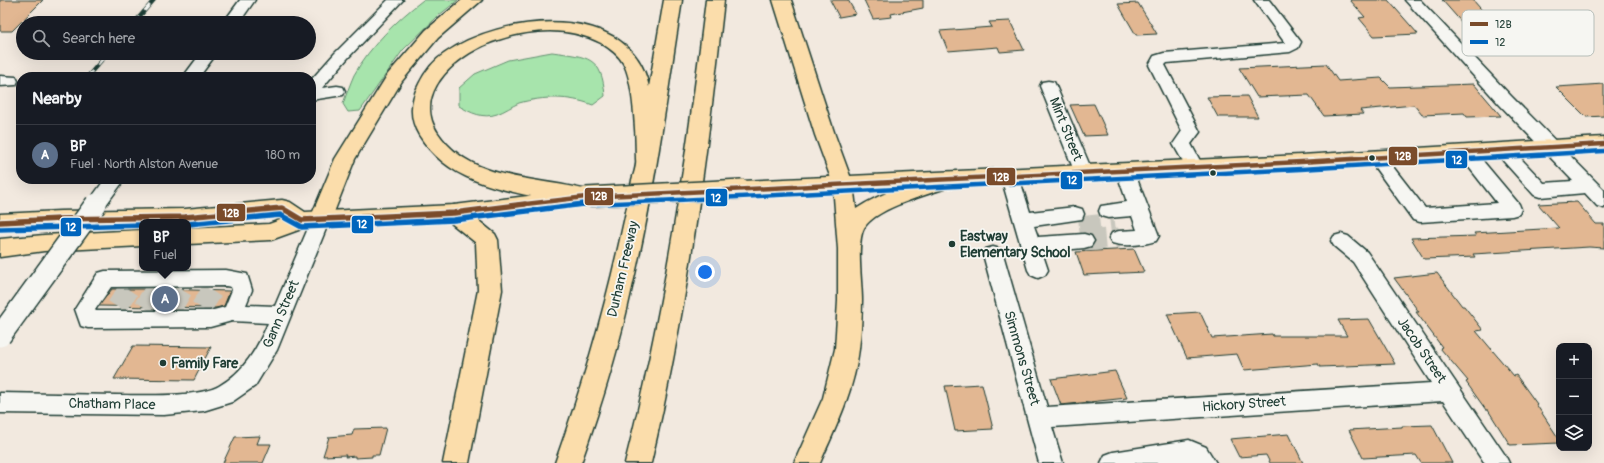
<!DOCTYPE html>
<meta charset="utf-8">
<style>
:root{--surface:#171b24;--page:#242831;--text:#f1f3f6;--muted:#9ea1a6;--line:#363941;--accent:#92a19f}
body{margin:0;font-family:Pangolin,sans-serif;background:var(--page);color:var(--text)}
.controls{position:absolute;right:12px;bottom:12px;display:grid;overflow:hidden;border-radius:8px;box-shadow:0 4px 16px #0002}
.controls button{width:36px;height:36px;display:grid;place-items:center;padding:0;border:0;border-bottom:1px solid var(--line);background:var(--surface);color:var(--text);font:20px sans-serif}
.you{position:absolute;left:705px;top:272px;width:14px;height:14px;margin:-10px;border:3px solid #fff;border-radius:50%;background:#1a73e8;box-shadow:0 0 0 6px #1a73e833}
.badge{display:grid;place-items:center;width:26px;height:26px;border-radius:50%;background:var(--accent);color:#fff;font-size:13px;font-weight:700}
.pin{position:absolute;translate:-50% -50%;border:2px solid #fff;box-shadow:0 1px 4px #0006}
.popup{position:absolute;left:139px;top:219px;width:52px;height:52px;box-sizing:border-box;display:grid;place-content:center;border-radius:8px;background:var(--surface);filter:drop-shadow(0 1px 3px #0005);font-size:13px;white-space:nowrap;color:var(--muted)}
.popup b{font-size:15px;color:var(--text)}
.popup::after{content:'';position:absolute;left:50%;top:100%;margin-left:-8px;border:8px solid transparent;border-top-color:var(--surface)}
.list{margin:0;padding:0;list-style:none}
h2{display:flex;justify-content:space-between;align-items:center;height:52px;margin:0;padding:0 16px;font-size:17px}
h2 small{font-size:13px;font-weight:400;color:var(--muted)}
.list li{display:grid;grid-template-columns:26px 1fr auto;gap:12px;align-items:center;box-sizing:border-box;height:60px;padding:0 16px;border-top:1px solid var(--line)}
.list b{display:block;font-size:15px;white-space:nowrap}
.list p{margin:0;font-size:13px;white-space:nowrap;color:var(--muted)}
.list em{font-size:13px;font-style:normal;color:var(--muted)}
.icon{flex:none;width:22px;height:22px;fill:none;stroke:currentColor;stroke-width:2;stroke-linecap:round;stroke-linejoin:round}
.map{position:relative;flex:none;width:1604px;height:463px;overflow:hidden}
.search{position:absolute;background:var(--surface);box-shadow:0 4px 16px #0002;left:16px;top:16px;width:300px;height:44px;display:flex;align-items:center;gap:10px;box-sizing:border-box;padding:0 14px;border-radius:22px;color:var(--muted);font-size:15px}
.panel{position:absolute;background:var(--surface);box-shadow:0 4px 16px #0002;left:16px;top:72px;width:300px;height:112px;border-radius:16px}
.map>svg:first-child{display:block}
</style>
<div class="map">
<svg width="1604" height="463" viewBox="0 0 1604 463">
<rect width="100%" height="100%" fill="#f2e9df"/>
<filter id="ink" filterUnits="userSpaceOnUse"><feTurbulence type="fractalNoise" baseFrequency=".025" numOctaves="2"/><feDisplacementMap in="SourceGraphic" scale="8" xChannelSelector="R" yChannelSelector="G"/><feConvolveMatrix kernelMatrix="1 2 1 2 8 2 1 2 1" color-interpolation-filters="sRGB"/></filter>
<g filter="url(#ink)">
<path fill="#a7e4ac" stroke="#639070" d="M 423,0 L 458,0 L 438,16 L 403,50 L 360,111 L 348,112 L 343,104 C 346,95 350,84 354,75 C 370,46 397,20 423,0 Z
M 552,52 C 588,57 602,56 605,96 L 593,105 C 569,96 544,96 519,103 C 512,106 505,111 497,114 C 483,119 471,113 459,106 L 459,88 L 475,74 L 508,60 Z"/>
<path fill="#e2b792" stroke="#1f3d34" d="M 0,0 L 43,0 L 12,31 L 0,31 Z
M 830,0 L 848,0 L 856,14 L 839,17 Z
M 864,0 L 923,0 L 923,8 L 891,14 L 892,17 L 873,19 Z
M 1350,0 L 1388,0 L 1418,34 L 1374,36 L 1359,18 L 1365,17 Z
M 1442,0 L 1473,0 L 1494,24 L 1483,24 L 1506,46 L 1486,48 L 1464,25 Z
M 1138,3 L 1157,34 L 1136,35 L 1118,4 Z
M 1010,21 L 1024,50 L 1000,52 L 998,47 L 948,51 L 940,31 L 992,27 L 989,22 Z
M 1326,64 L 1338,81 L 1381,78 L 1390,87 L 1474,84 L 1501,116 L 1467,117 L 1464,113 L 1422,115 L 1414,105 L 1360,110 L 1363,114 L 1324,116 L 1309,95 L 1257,97 L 1239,68 Z
M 1604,84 L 1604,116 L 1586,117 L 1556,87 Z
M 1247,96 L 1258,117 L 1218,117 L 1207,97 Z
M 1094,104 L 1108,135 L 1084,136 L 1070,105 Z
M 1577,202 L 1596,224 L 1604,224 L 1604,248 L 1589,247 L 1473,254 L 1475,257 L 1424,259 L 1411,238 L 1476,236 L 1474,233 L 1559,228 L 1538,204 Z
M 1134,249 L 1144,272 L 1084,275 L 1076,252 Z
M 1437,273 L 1462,306 L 1464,306 L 1483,330 L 1476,331 L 1514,376 L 1516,375 L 1537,404 L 1536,404 L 1559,439 L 1559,443 L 1510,445 L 1488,410 L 1486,410 L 1466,382 L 1468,381 L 1440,348 L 1442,347 L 1416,312 L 1419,312 L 1394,278 Z
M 112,289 L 156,289 L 230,291 L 224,306 L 216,308 L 99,306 Z
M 1200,312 L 1212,338 L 1272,334 L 1273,336 L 1347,336 L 1338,320 L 1369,319 L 1395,364 L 1320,367 L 1318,364 L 1244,370 L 1237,354 L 1187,358 L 1167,314 Z
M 133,346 L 211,347 L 194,380 L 114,379 Z
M 1115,371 L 1127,398 L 1061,405 L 1051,379 Z
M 982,384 L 993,429 L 955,431 L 945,386 Z
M 1432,425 L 1452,463 L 1421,463 L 1416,455 L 1363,458 L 1349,430 L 1402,427 L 1402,426 Z
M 386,428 L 379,455 L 372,455 L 372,457 L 355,458 L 355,456 L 345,457 L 346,455 L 323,456 L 329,437 L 352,435 L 354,429 Z
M 1289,434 L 1303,463 L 1270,463 L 1266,455 L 1239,457 L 1230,439 Z
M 260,436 L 257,444 L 271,444 L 263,463 L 223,463 L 235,437 Z"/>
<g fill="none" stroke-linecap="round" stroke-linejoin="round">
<path stroke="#c8c7bd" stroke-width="21" stroke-dasharray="21 10" stroke-linecap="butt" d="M 1079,227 L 1114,223
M 1084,241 L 1119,238
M 117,307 L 129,289
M 144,307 L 156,289
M 172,307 L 182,290
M 201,308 L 212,291"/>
<defs>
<path id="minor" d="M 240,0 L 255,0 L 239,23 L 223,23 Z
M 388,0 L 403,0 L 347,59 L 322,88 L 337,86 L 343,87 L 345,91 L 343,95 L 311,100 L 311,80 L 335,53 Z
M 1254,0 L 1269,0 L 1301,42 L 1298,48 L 1290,52 L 1167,63 L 1165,65 L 1200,132 L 1191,144 L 1204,168 L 1201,172 L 1195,174 L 1189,172 L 1173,144 L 1182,131 L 1149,65 L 1154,56 L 1164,53 L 1285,43 Z
M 1405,0 L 1420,0 L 1511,96 L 1604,190 L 1604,208 L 1597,206 L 1585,193 L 1540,197 L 1534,195 L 1497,154 L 1494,150 L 1497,146 L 1503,144 L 1509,146 L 1544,183 L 1573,181 L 1499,104 Z
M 201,53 L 217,53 L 199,77 L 183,77 Z
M 0,76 L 16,77 L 18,81 L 16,85 L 0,86 Z
M 1048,81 L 1054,82 L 1056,86 L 1093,173 L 1090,178 L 1084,179 L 1078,178 L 1075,173 L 1040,86 L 1042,82 Z
M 1466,146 L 1472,148 L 1519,204 L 1521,209 L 1519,214 L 1512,216 L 1420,222 L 1413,220 L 1368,158 L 1371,154 L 1377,152 L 1383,154 L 1425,208 L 1497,203 L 1457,152 L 1460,148 Z
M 1125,165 L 1131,167 L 1134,171 L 1159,236 L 1156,241 C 1143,245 1125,247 1112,243 L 1109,238 L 1112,233 L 1119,231 L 1137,230 L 1132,216 L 1108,218 L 1101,216 L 1099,211 L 1101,206 L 1127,202 L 1116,171 L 1119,167 Z
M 1010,171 L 1016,172 L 1019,177 L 1030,212 L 1075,207 L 1082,209 L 1084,214 L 1082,219 L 1034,226 L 1038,237 L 1084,234 L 1091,236 L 1094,241 L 1091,246 L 1084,248 L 1042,252 L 1048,270 L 1045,275 L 1038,278 L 1031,275 L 1028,270 L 1001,177 L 1004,172 Z
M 321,212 L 328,214 L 330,219 L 277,350 L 255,386 L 232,402 L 203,411 L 164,415 L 0,413 L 0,393 C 39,394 77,394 116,395 C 141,395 198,398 219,386 C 244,372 257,349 268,323 L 232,321 L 210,327 L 88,328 L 81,326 L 75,309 L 98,273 L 105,271 L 226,270 L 247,274 L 252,290 L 246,305 L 275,306 L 312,219 L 314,214 ZM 226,286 L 231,287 L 232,290 L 225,307 L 210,311 L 96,311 L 95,310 L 111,287 Z
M 1341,234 L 1348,236 L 1367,252 L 1505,455 L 1509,463 L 1484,463 L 1443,401 L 1052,427 L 1063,463 L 1039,463 L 983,254 L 986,249 L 993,247 L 1000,249 L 1003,254 L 1047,407 L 1431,383 L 1353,262 L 1334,246 L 1331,241 L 1334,236 Z
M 1189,440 L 1206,447 L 1216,463 L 1191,463 L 1189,462 L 1180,463 L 1101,463 L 1105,455 L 1113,452 Z"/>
<path id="major" d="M 1604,137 L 1604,151 L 1301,169 L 742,197 L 735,194 L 731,189 L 735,184 L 742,181 L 1301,155 Z
M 586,189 L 594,192 L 597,197 L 594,202 L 586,205 L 454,221 L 304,228 L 271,240 L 188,244 L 188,228 L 269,224 L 283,219 L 279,216 L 188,225 L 188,222 L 142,222 L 142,226 L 0,230 L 0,214 L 60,211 L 185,209 L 282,200 L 290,202 L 305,212 L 454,205 Z
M 142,230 L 142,246 L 44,251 L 0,257 L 0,239 L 44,235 Z"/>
<path id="highway" d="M 462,0 L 482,0 L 438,38 L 402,81 L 355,159 L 329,225 L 321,227 L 313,225 L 310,219 L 335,159 L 388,74 L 426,30 Z
M 664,0 L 682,0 C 667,95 655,190 633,283 C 620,344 602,404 581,463 L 555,463 C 582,387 605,309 622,230 C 626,213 629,197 632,180 C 634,173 637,166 636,159 C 636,137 634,81 623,63 C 618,54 609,48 601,43 C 568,26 532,29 498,40 C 462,51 410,91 438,133 C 473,184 542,176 594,192 L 597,197 L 594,202 L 586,205 C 549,199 510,194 474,180 C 451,171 432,156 419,135 C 409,118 410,101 419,84 C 425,72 433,61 444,54 C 500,13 632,0 649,87 Z
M 706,0 L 724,0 C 707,156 687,310 651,463 L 625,463 C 664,311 687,156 706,0 Z
M 773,0 L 791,0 L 835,135 L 853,184 L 856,209 C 885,190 919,181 952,172 L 959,174 L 962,179 L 959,184 C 936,192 876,207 864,228 C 856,243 862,282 862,300 C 862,316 861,333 859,349 C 854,390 837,425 820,463 L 794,463 L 823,398 L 835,349 L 838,301 L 838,249 L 833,184 L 815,135 Z
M 454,205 L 462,207 L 495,234 L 498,240 L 502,290 L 469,463 L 443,463 L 478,290 L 476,243 L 446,219 L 443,213 L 446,207 Z"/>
</defs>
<use href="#minor" stroke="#1f3d34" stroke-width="3"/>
<use href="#major" stroke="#1f3d34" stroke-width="3"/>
<use href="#highway" stroke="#1f3d34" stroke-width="3"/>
<use href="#minor" fill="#f6f6f2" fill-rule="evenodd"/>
<use href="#major" fill="#fbddab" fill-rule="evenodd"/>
<use href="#highway" fill="#fbddab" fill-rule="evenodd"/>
<defs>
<path id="rail" d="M 134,23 L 154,0
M 87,77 L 108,53"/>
</defs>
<use href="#rail" stroke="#1f3d34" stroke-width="4"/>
<use href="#rail" stroke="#f6f6f2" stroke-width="2.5" stroke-dasharray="8" stroke-linecap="butt"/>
<defs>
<path id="minor-bridge-far1" d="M 96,205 L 115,179"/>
<path id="minor-bridge" d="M 0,336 L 96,204"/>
<path id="major-bridge" d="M 586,197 L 742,189"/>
</defs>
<use href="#minor-bridge-far1" stroke="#1f3d34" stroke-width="19" stroke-linecap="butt"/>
<use href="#minor-bridge" stroke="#1f3d34" stroke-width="24" stroke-linecap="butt"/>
<use href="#major-bridge" stroke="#1f3d34" stroke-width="22" stroke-linecap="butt"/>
<use href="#minor-bridge-far1" stroke="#f6f6f2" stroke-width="16"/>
<use href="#minor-bridge" stroke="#f6f6f2" stroke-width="21"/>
<use href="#major-bridge" stroke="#fbddab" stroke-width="19"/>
<defs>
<path id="bus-1-far1" d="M 517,205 L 586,197 L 1301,162 L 1604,144"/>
<path id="bus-1" d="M 0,222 L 60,219 L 185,217 L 282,208 L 302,220 L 454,213 L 525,204"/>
<path id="bus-2-far1" d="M 575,205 L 1301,169 L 1604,151"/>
<path id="bus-2" d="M 188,224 L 280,215 L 302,227 L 454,220 L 584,204
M 0,229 L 142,225"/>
</defs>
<use href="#bus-1-far1" stroke="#f6f6f2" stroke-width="7"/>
<use href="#bus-1" stroke="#f6f6f2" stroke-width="8"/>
<use href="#bus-2-far1" stroke="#f6f6f2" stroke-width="7"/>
<use href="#bus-2" stroke="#f6f6f2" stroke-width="8"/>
<use href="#bus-1-far1" stroke="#7a4b2a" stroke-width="4.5"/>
<use href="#bus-1" stroke="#7a4b2a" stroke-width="5.5"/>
<use href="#bus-2-far1" stroke="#0065bd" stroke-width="4.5"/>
<use href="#bus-2" stroke="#0065bd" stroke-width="5.5"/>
</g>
</g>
<g fill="#1f3d34" stroke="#f6f6f2" stroke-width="1.5">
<circle cx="1372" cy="158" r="3.5"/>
<circle cx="1213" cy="173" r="3.5"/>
<circle cx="952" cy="244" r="4"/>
<circle cx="163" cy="363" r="4"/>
</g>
<g text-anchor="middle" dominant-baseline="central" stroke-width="3.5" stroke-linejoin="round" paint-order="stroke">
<g font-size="14" fill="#1f3d34" stroke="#f6f6f2">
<text transform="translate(1066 129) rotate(68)">Mint Street</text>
<text transform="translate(623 269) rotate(-77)">Durham Freeway</text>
<text transform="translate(281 314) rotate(-67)">Gann Street</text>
<text transform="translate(1422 350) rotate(56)">Jacob Street</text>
<text transform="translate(1022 358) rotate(74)">Simmons Street</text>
<text transform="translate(112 404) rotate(1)">Chatham Place</text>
<text transform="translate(1244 404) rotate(-4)">Hickory Street</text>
</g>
<g font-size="14" font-weight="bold" fill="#1f3d34" stroke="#f6f6f2" text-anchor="start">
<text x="960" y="236">Eastway<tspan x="960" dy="16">Elementary School</tspan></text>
<text x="171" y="363">Family Fare</text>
</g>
</g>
<rect x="1462" y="10" width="132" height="46" rx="6" fill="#f6f6f2" stroke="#b6beb9" stroke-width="1"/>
<rect x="1470" y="22" width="18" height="4" fill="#7a4b2a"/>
<rect x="1470" y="40" width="18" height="4" fill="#0065bd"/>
<g font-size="11" fill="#1f3d34">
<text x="1495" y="28">12B</text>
<text x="1495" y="46">12</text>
</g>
<g stroke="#f6f6f2" stroke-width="1.5">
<rect x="1388" y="146" width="30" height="20" rx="4" fill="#7a4b2a"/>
<rect x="1445" y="150" width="23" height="19" rx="4" fill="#0065bd"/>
<rect x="986" y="167" width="30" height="19" rx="4" fill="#7a4b2a"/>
<rect x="1060" y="171" width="23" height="19" rx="4" fill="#0065bd"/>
<rect x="584" y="187" width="30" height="19" rx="4" fill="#7a4b2a"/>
<rect x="705" y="188" width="23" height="19" rx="4" fill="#0065bd"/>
<rect x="216" y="203" width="30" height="19" rx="4" fill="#7a4b2a"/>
<rect x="351" y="215" width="23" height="19" rx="4" fill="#0065bd"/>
<rect x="60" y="217" width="22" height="20" rx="4" fill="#0065bd"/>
</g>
<g font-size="11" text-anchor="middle" font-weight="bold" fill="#fff">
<text x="1403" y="160">12B</text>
<text x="1457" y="164">12</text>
<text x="1001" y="181">12B</text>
<text x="1072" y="184">12</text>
<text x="599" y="200">12B</text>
<text x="716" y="202">12</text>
<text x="231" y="217">12B</text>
<text x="362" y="228">12</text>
<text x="71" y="231">12</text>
</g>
</svg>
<div class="controls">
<button>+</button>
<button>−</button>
<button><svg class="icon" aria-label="layers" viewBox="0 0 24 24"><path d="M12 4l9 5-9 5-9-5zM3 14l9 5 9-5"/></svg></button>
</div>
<div class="you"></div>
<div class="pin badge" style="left:165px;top:299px;background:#5c6f8a">A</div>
<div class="popup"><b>BP</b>Fuel</div>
<div class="search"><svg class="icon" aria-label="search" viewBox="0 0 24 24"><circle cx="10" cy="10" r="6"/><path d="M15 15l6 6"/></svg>Search here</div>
<section class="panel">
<h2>Nearby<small></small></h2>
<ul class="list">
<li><span class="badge" style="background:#5c6f8a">A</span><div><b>BP</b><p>Fuel · North Alston Avenue</p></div><em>180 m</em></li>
</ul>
</section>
</div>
